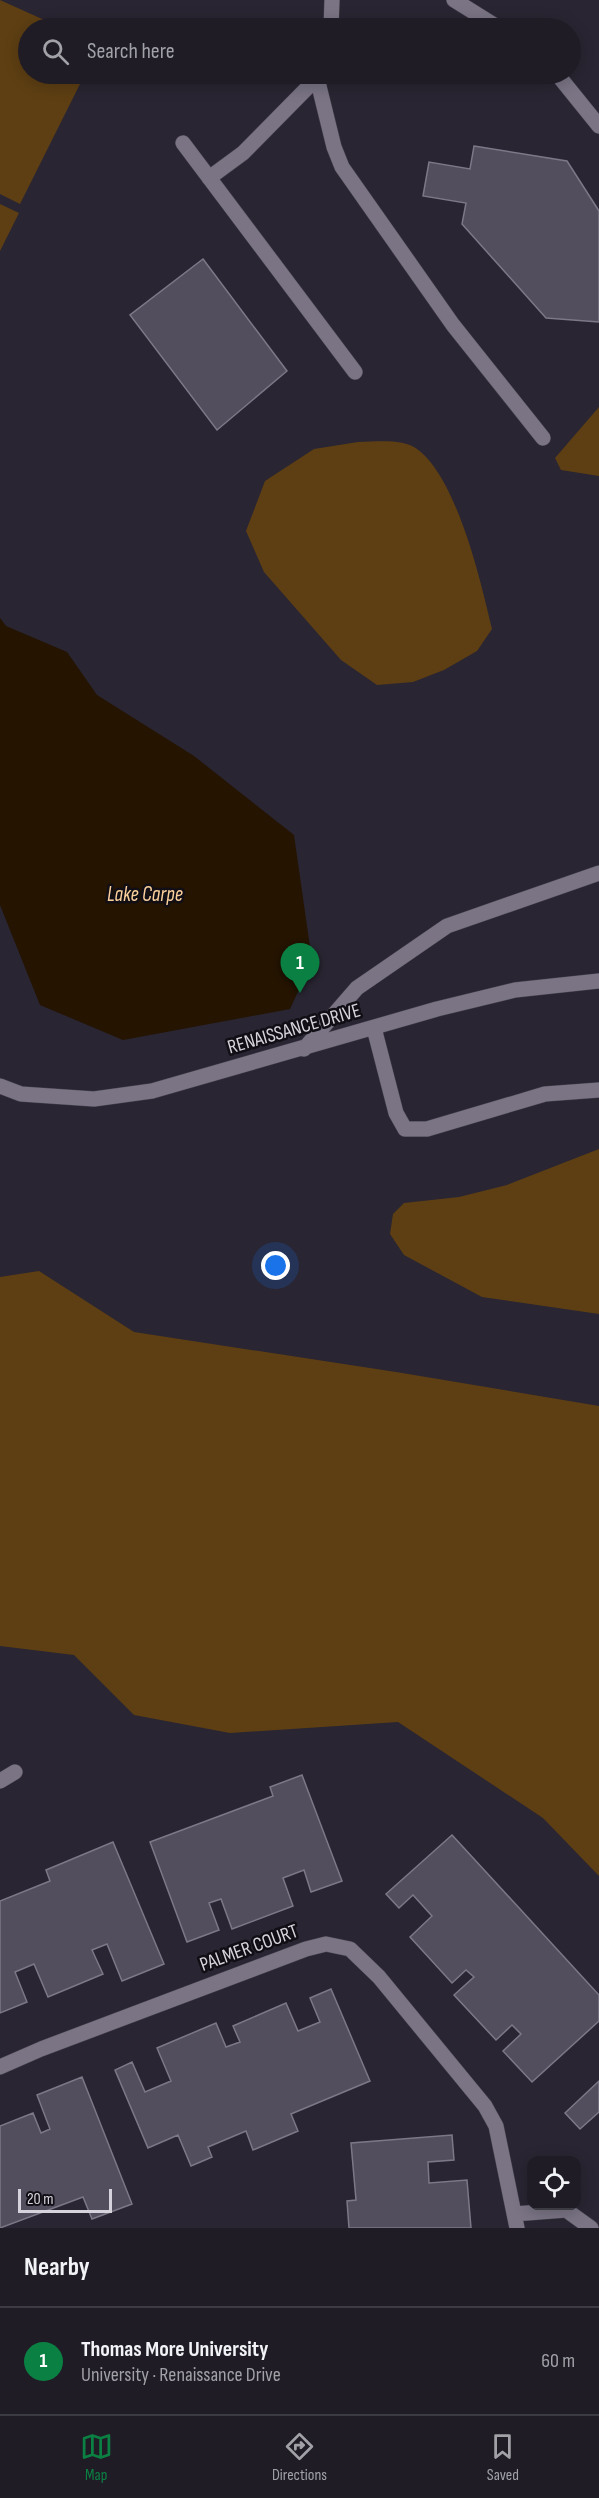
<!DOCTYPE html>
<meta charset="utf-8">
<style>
:root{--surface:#1f1c26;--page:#2c2932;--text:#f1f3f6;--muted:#a1a1a7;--line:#3c3a43;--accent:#0b8043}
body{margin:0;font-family:"Sofia Sans Condensed",sans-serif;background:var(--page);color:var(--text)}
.controls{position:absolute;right:18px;bottom:18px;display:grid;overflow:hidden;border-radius:12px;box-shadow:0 3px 15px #0003}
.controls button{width:54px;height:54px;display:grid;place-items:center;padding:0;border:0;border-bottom:2px solid var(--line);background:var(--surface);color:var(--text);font:30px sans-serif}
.scale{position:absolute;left:18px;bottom:15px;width:94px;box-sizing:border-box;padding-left:6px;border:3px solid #d6d3dc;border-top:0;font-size:16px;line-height:21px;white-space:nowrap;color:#d6d3dc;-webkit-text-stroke:4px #110f15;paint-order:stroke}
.you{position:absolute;left:276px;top:1266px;width:21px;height:21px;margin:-15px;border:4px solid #fff;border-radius:50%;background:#1a73e8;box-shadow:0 0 0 9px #1a73e833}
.badge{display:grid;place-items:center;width:39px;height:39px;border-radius:50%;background:var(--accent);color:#fff;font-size:20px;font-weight:700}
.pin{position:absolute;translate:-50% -50px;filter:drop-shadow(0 2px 3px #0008)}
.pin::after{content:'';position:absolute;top:32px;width:21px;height:18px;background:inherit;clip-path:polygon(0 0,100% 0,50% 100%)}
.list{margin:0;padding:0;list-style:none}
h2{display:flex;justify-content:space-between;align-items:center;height:78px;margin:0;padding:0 24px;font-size:26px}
h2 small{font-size:20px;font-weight:400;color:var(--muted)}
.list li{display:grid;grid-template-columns:39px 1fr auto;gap:18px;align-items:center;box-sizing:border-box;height:108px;padding:0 24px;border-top:2px solid var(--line)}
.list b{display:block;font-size:22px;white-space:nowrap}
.list p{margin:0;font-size:20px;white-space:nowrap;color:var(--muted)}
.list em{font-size:20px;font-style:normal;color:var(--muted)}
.icon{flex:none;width:33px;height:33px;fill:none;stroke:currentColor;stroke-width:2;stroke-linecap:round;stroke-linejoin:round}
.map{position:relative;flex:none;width:599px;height:2228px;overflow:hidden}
.search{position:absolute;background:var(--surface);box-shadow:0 3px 15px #0003;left:18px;right:18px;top:18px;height:66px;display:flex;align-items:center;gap:15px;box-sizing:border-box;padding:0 21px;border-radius:33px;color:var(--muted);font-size:22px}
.sheet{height:186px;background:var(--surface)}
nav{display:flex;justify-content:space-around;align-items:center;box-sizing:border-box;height:84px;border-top:2px solid var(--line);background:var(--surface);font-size:16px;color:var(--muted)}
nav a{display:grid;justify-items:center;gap:3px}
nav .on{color:var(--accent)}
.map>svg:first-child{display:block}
</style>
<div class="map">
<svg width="599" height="2228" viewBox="0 0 599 2228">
<rect width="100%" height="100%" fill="#292532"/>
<path fill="#5e3f13" d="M 0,0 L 62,28 L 28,28 L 28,74 L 85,74 L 20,204 L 0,194 Z
M 0,204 L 19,213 L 0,251 Z
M 599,407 L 599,476 L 561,470 L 555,458 Z
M 358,442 C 376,442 402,438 417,449 C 457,478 481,582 492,629 L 477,651 L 444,670 L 413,682 L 377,685 L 341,660 L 264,572 L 246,531 L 265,481 L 314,449 Z
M 599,1149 L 599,1314 L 482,1297 L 404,1255 L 390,1234 L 393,1214 L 404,1203 L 459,1197 L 507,1185 Z
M 39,1271 L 134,1332 L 396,1372 L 599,1406 L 599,1876 L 543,1818 L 398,1722 L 230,1733 L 134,1715 L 74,1655 L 0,1646 L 0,1277 Z"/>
<path fill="#241400" d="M 0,618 L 6,626 L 67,652 L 97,695 L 194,756 L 294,835 L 312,961 L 290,1009 L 123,1040 L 40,1005 L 0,905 Z"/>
<path fill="#534e5e" stroke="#7d7888" stroke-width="1.5" d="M 474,146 L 567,161 L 599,211 L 599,322 L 546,318 L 462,224 L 466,203 L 423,196 L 429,162 L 470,169 Z
M 203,259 L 287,371 L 217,430 L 130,315 Z
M 302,1775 L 342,1881 L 311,1892 L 304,1870 L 283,1878 L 293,1906 L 232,1929 L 221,1899 L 209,1903 L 219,1930 L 187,1942 L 150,1842 L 273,1796 L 270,1787 Z
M 452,1835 L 599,1995 L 599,2021 L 532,2082 L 503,2051 L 521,2034 L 512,2025 L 496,2040 L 454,1995 L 474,1977 L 466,1970 L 452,1983 L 410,1937 L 432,1916 L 413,1895 L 399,1908 L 386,1894 Z
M 113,1842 L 164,1964 L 122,1981 L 107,1944 L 92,1950 L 103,1974 L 48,1997 L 34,1964 L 15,1972 L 27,2002 L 0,2013 L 0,1901 L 50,1881 L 46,1870 Z
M 331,1989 L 370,2081 L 291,2114 L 298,2131 L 253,2150 L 246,2131 L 208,2147 L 212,2157 L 191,2166 L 178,2135 L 148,2148 L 115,2070 L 132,2062 L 145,2092 L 171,2081 L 157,2048 L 216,2023 L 226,2047 L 240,2042 L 233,2026 L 286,2003 L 298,2031 L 320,2022 L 310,1998 Z
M 82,2077 L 132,2204 L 92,2219 L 83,2197 L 0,2228 L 0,2126 L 33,2113 L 41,2133 L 50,2129 L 37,2095 Z
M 599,2081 L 599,2112 L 580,2129 L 565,2113 Z
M 452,2135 L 454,2160 L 428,2162 L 429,2183 L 467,2180 L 471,2228 L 349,2228 L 347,2201 L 356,2200 L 351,2143 Z"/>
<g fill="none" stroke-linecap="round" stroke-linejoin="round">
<defs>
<path id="minor" d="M 454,0 L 499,28
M 331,28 L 332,0
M 319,74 L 317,78 L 334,147 L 342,167 L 453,325 L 543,438
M 557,74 L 599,126
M 183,143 L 355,372
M 209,178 L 243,153 L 317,78
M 374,1028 L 396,1113 L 405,1129 L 427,1129 L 545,1094 L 599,1090
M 304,1049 L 357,988 L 447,926 L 599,873
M 0,1086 L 21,1094 L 94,1099 L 152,1091 L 437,1009 L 515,990 L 599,981
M 0,1781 L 15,1772
M 0,2067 L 41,2049 L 306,1949 L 326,1944 L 350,1949 L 379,1977 L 485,2106 L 496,2126 L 517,2228
M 514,2214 L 566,2210 L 591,2228"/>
</defs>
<use href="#minor" stroke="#45414c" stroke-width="16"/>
<use href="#minor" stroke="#7a7485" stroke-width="15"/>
</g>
<g text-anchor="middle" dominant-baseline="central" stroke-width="5" stroke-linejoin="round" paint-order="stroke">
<g font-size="20" fill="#d6d3dc" stroke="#110f15">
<text transform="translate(294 1029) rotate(-16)">RENAISSANCE DRIVE</text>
<text transform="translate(249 1948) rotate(-20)">PALMER COURT</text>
</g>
<g font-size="21" font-style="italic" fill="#fcd09c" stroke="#110f15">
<text x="145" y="894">Lake Carpe</text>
</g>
</g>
</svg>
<div class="controls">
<button><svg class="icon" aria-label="locate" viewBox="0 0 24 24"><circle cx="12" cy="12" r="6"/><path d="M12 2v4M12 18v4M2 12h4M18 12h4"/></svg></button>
</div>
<div class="scale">20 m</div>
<div class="you"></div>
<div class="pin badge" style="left:300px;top:993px">1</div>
<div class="search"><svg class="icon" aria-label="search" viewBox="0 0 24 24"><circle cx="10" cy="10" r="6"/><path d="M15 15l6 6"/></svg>Search here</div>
</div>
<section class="sheet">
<h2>Nearby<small></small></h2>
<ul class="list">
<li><span class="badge">1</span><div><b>Thomas More University</b><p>University · Renaissance Drive</p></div><em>60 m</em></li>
</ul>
</section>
<nav>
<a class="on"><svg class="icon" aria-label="map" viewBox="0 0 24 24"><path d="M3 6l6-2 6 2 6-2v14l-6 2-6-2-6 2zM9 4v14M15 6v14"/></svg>Map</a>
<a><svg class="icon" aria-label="directions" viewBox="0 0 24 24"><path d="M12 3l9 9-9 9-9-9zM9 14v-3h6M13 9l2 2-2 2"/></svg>Directions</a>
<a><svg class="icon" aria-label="saved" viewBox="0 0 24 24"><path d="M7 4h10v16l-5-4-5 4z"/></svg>Saved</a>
</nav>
